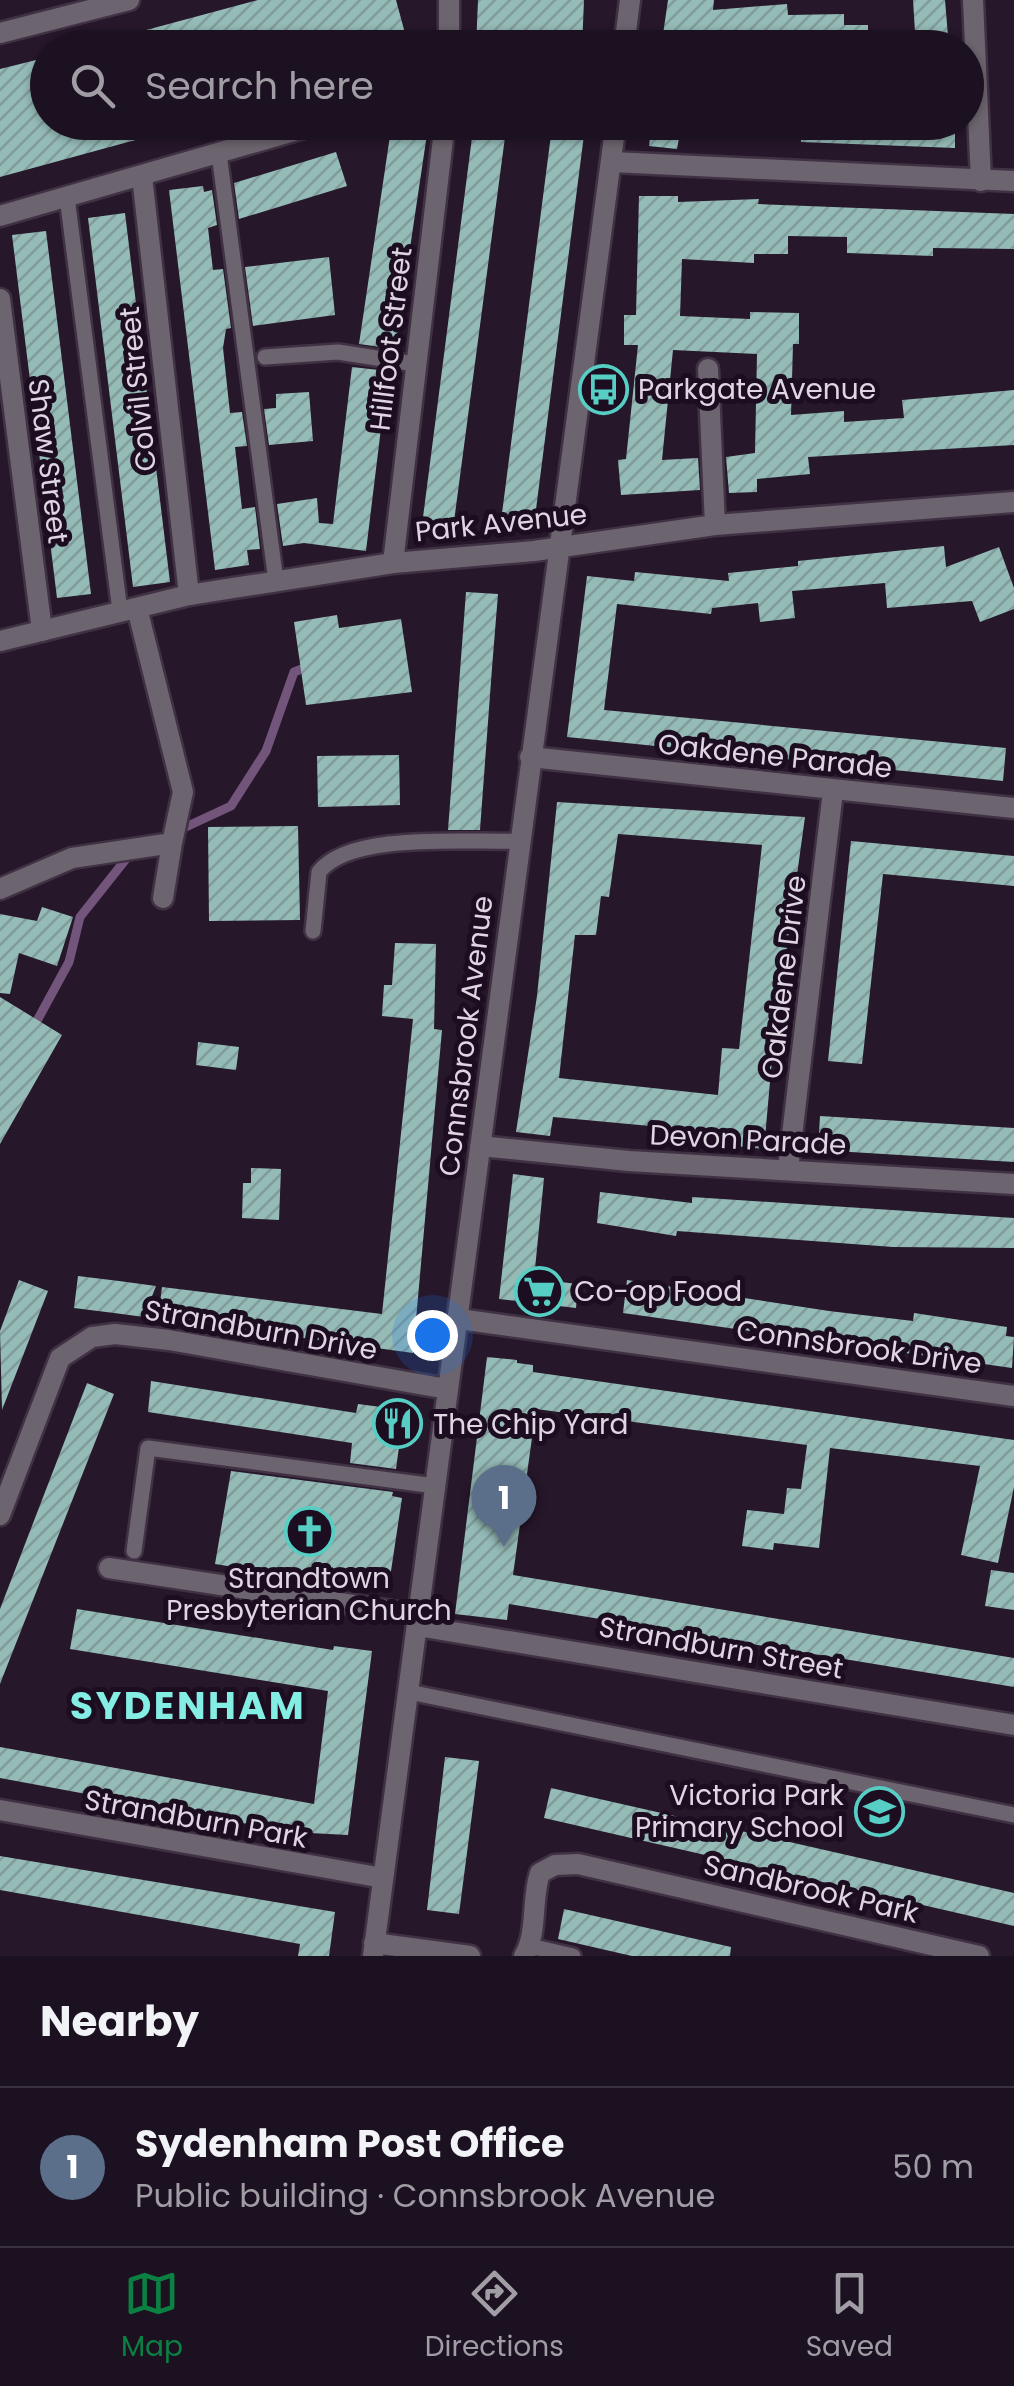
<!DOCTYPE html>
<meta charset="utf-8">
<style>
:root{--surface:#1c1120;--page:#251a29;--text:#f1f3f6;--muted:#a09da5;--line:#3a313e;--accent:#0b8043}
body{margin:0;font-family:Poppins,sans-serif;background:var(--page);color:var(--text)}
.you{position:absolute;left:432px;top:1335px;width:35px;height:35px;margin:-25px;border:8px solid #fff;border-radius:50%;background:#1a73e8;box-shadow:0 0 0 15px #1a73e833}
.badge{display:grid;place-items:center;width:65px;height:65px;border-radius:50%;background:var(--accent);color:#fff;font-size:32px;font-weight:700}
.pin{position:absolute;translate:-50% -82px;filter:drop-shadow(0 2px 5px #0008)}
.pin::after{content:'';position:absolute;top:52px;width:35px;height:30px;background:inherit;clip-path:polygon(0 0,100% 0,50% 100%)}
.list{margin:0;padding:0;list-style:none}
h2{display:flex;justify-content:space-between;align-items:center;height:130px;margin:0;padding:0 40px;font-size:42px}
h2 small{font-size:32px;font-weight:400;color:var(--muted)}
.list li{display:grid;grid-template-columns:65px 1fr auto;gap:30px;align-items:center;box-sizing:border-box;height:160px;padding:0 40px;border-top:2px solid var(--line)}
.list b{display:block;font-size:38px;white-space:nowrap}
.list p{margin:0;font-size:32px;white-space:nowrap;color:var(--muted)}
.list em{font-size:32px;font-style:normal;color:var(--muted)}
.icon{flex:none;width:55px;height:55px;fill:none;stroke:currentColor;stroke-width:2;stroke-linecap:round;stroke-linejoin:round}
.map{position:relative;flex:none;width:1014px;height:1956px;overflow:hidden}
.search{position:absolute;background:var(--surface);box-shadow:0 2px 8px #0004;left:30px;right:30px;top:30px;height:110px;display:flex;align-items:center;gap:25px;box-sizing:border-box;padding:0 35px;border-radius:55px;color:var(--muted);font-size:38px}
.sheet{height:290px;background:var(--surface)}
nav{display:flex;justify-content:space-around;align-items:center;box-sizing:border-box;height:140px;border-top:2px solid var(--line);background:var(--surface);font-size:28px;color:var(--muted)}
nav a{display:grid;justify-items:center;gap:5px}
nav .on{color:var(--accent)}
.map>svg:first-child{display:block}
</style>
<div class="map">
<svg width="1014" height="1956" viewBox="0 0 1014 1956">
<defs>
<pattern id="building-hatch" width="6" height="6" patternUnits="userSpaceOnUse" patternTransform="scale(2.5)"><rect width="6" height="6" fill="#95bbb7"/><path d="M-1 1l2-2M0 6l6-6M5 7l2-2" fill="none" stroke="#809c9a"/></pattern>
</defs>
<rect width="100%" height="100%" fill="#26172a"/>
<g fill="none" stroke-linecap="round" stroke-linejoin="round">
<path stroke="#73557c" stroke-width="9" d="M 175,832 L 231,806 L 266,751 L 294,672 L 312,665
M 32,1030 L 69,962 L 80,917 L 130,854"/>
</g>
<path fill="url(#building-hatch)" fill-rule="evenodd" d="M 258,0 L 396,0 L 409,48 L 260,48 L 258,33 L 206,48 L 110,48 L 109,40 Z
M 478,0 L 584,0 L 582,48 L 476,48 Z
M 668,0 L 714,0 L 713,10 L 787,4 L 788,15 L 844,14 L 844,25 L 868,25 L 868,48 L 769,48 L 768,35 L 710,40 L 709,45 L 694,43 L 693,48 L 661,48 Z
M 913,0 L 945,0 L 949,48 L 916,48 Z
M 48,57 L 48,122 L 171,122 L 172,130 L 0,177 L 0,69 Z
M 474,122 L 507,122 L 453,529 L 422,525 Z
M 652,122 L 682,122 L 677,149 L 649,146 Z
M 801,122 L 955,122 L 955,148 L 801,142 Z
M 552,127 L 585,127 L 534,525 L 501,521 Z
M 391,129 L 427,134 L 395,349 L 359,344 Z
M 336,152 L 347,186 L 239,219 L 234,183 Z
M 203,186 L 204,192 L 212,190 L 217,225 L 208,228 L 213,270 L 223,269 L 231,328 L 226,329 L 223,348 L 230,413 L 242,412 L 247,446 L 235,447 L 242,509 L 255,507 L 260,549 L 247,550 L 249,565 L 215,570 L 169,190 Z
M 639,196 L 678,196 L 678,202 L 759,199 L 758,204 L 1014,214 L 1014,249 L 933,248 L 933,256 L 847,253 L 847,237 L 788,236 L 788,254 L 754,254 L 754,263 L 682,259 L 680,316 L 750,319 L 750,312 L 799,313 L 799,344 L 793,344 L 791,415 L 844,411 L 844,422 L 904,418 L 902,400 L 1014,390 L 1014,445 L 808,457 L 810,474 L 757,479 L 757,492 L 729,493 L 726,457 L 755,453 L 757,354 L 673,350 L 662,460 L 698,458 L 700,490 L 621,495 L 618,460 L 626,459 L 638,345 L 624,345 L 624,315 L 636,315 Z
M 125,213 L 170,582 L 133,587 L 88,218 Z
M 46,231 L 91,594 L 57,598 L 12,235 Z
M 329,257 L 335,315 L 253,326 L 245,267 Z
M 352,367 L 388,371 L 366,551 L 304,543 L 283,546 L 277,504 L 317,498 L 319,523 L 333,524 Z
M 309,392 L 313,441 L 269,445 L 264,409 L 276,408 L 276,394 Z
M 944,546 L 946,567 L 999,547 L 1014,588 L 1014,609 L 980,622 L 972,601 L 887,608 L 885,583 L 792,591 L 795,618 L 760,622 L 758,603 L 712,608 L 711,614 L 617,604 L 604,710 L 1006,748 L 1003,781 L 567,737 L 587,576 L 634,581 L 635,572 L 729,581 L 728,573 L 798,566 L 798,561 Z
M 466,592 L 498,594 L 492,668 L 480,830 L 448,830 Z
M 337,615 L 339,628 L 401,619 L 412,692 L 306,705 L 294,622 Z
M 399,755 L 400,805 L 318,807 L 317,756 Z
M 557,802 L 805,817 L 773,1048 L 764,1149 L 714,1144 L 715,1132 L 553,1117 L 550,1136 L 516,1132 L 537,996 ZM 618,834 L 762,845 L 739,1049 L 722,1048 L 718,1095 L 559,1078 L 575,935 L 596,935 L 601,896 L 609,897 Z
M 298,826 L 300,920 L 209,921 L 208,827 Z
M 851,841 L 1014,856 L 1014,886 L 883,874 L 862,1064 L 828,1061 Z
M 42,907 L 73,917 L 57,966 L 19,953 L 10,994 L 0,993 L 0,914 L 37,921 Z
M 395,943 L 436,944 L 434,1029 L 442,1030 L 413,1353 L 158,1318 L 162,1287 L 382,1314 L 413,1019 L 382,1016 L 384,985 L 392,985 Z
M 0,997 L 62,1035 L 0,1144 Z
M 198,1042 L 239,1047 L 236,1070 L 196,1065 Z
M 820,1116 L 1014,1128 L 1014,1162 L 818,1150 Z
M 251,1168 L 281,1169 L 279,1220 L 242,1218 L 243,1183 L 251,1183 Z
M 513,1174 L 544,1178 L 534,1279 L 578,1284 L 576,1308 L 499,1299 Z
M 600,1192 L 692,1203 L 692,1197 L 1014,1218 L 1014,1248 L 893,1247 L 677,1231 L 676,1236 L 597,1223 Z
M 78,1276 L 119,1281 L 156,1286 L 144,1317 L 114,1313 L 74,1308 Z
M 19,1280 L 48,1291 L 2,1410 L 0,1331 Z
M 627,1280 L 829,1311 L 913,1321 L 914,1313 L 1007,1327 L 1006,1336 L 1014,1337 L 1012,1368 L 623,1313 Z
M 487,1357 L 517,1360 L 517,1363 L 533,1365 L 533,1372 L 1014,1440 L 1014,1487 L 998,1563 L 961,1555 L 980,1466 L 830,1448 L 819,1548 L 774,1543 L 773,1550 L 742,1546 L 747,1510 L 784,1514 L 787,1488 L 801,1489 L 807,1445 L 536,1409 L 513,1575 L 1014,1658 L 1014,1687 L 509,1604 L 507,1620 L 455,1614 Z
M 151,1381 L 356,1413 L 358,1404 L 404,1410 L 396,1469 L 350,1463 L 352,1443 L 148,1412 Z
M 87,1383 L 114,1394 L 0,1684 L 0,1609 Z
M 231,1471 L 393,1492 L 392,1496 L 402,1498 L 388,1591 L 215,1564 Z
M 991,1570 L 1014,1573 L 1014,1610 L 985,1606 Z
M 77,1609 L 333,1650 L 334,1646 L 372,1651 L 348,1835 L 291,1832 L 0,1778 L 0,1747 L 314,1804 L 328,1691 L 70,1649 Z
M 445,1757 L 479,1761 L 459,1914 L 427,1910 Z
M 551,1788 L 1014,1893 L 1014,1926 L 544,1818 Z
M 0,1856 L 335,1912 L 329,1956 L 298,1956 L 300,1944 L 0,1890 Z
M 564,1909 L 731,1947 L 730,1956 L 632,1956 L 558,1939 Z"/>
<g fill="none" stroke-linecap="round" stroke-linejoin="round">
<defs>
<path id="service" d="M 219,154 L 276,581
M 67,197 L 120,611
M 265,357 L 338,352 L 415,364
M 313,931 L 319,872 C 350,831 470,843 519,841
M 134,1551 L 148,1448 L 435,1486
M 409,1692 L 1014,1815
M 530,1946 L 573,1956"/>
<path id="minor" d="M 449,0 L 449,48
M 973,0 L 981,181
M 0,33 L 129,0
M 612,162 L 1014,181
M 142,176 L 189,595
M 0,299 L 42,631
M 708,369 L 715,525
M 393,563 L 445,122
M 0,641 L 189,595 L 393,563 L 534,551 L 715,525 L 1014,502
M 530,757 L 1014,808
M 0,889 L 72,858 L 172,843 L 183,792 L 137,608
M 163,898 L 172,843
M 480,1146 L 629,1161 L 1014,1184
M 788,1169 L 833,791
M 459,1319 L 1014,1396
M 0,1515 L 60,1358 L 92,1337 L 115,1334 L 169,1340 L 447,1389
M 109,1568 L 419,1615
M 418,1626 L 1014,1725
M 0,1810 L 383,1878
M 374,1943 L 470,1956
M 373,1956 L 616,122
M 524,1956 C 538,1933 531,1899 540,1873 L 555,1865 L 578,1864 L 979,1956"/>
<path id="tertiary" d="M 624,48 L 630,0
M 0,216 L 325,122"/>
</defs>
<use href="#service" stroke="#403244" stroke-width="20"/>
<use href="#minor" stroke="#403244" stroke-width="25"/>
<use href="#tertiary" stroke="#403244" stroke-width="25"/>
<use href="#service" stroke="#6c646e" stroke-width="15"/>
<use href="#minor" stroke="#6c646e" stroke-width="20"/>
<use href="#tertiary" stroke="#6c646e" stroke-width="20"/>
</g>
<defs>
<symbol id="bus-ring" viewBox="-11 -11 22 22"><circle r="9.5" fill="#1c0e20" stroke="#56cec4" stroke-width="1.5"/><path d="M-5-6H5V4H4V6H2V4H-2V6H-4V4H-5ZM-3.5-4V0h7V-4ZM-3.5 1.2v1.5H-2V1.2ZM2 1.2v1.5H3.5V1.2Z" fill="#56cec4"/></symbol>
<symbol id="supermarket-ring" viewBox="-11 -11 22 22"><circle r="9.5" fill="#1c0e20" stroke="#56cec4" stroke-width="1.5"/><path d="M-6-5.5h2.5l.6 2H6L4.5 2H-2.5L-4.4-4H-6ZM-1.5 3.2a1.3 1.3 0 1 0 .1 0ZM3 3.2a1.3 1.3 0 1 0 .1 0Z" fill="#56cec4"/></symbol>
<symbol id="restaurant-ring" viewBox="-11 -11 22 22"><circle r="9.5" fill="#1c0e20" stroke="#56cec4" stroke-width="1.5"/><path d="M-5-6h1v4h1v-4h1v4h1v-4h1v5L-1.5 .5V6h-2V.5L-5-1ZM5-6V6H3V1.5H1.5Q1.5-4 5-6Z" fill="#56cec4"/></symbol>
<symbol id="church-ring" viewBox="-11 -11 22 22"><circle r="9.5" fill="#1c0e20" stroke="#56cec4" stroke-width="1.5"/><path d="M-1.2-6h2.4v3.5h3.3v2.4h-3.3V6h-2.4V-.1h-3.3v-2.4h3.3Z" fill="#56cec4"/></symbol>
<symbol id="school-ring" viewBox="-11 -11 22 22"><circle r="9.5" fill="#1c0e20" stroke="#56cec4" stroke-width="1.5"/><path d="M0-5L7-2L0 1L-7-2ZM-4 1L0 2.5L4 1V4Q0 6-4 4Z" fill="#56cec4"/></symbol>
</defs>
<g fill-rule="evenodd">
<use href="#bus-ring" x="576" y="362" width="55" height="55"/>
<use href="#supermarket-ring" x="512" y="1264" width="55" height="55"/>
<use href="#restaurant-ring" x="370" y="1396" width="55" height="55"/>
<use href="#church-ring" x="282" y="1504" width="55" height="55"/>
<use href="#school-ring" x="852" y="1784" width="55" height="55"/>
</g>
<g text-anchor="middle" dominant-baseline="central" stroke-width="10" stroke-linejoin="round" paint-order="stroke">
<g font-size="28" fill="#e0d6e3" stroke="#1c0e20">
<text transform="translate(391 339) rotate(-83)">Hillfoot Street</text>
<text transform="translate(138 389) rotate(-96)">Colvil Street</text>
<text transform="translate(48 461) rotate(83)">Shaw Street</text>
<text transform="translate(501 523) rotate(-6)">Park Avenue</text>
<text transform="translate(775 756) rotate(6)">Oakdene Parade</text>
<text transform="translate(784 977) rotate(-83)">Oakdene Drive</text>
<text transform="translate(466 1036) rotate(-83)">Connsbrook Avenue</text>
<text transform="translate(748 1140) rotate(3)">Devon Parade</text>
<text transform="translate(261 1330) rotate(10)">Strandburn Drive</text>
<text transform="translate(859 1347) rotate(8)">Connsbrook Drive</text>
<text transform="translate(721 1648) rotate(10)">Strandburn Street</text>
<text transform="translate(196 1819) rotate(10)">Strandburn Park</text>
<text transform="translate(811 1889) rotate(13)">Sandbrook Park</text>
</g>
<g font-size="28" fill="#e0d6e3" stroke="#1c0e20" text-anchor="start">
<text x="638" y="389">Parkgate Avenue</text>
<text x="574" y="1291">Co-op Food</text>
<text x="433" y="1424">The Chip Yard</text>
<text x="309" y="1578" text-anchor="middle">Strandtown<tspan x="309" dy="32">Presbyterian Church</tspan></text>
<text x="844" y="1795" text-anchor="end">Victoria Park<tspan x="844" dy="32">Primary School</tspan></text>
</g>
<g font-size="38" font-weight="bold" letter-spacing="2.5" fill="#84eee4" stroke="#1c0e20">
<text x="188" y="1705">SYDENHAM</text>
</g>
</g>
</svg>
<div class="you"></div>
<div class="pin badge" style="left:504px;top:1547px;background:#5c6f8a">1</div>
<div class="search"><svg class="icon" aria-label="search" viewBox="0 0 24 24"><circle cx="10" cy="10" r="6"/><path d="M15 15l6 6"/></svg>Search here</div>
</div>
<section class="sheet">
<h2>Nearby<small></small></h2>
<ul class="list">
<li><span class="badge" style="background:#5c6f8a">1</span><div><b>Sydenham Post Office</b><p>Public building · Connsbrook Avenue</p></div><em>50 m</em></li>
</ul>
</section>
<nav>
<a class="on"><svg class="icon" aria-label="map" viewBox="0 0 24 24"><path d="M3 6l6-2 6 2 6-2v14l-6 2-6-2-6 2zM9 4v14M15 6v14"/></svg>Map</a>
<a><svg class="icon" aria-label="directions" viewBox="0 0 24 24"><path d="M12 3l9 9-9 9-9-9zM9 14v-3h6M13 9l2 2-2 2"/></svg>Directions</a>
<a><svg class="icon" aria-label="saved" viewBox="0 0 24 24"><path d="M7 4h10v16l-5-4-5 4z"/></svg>Saved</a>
</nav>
